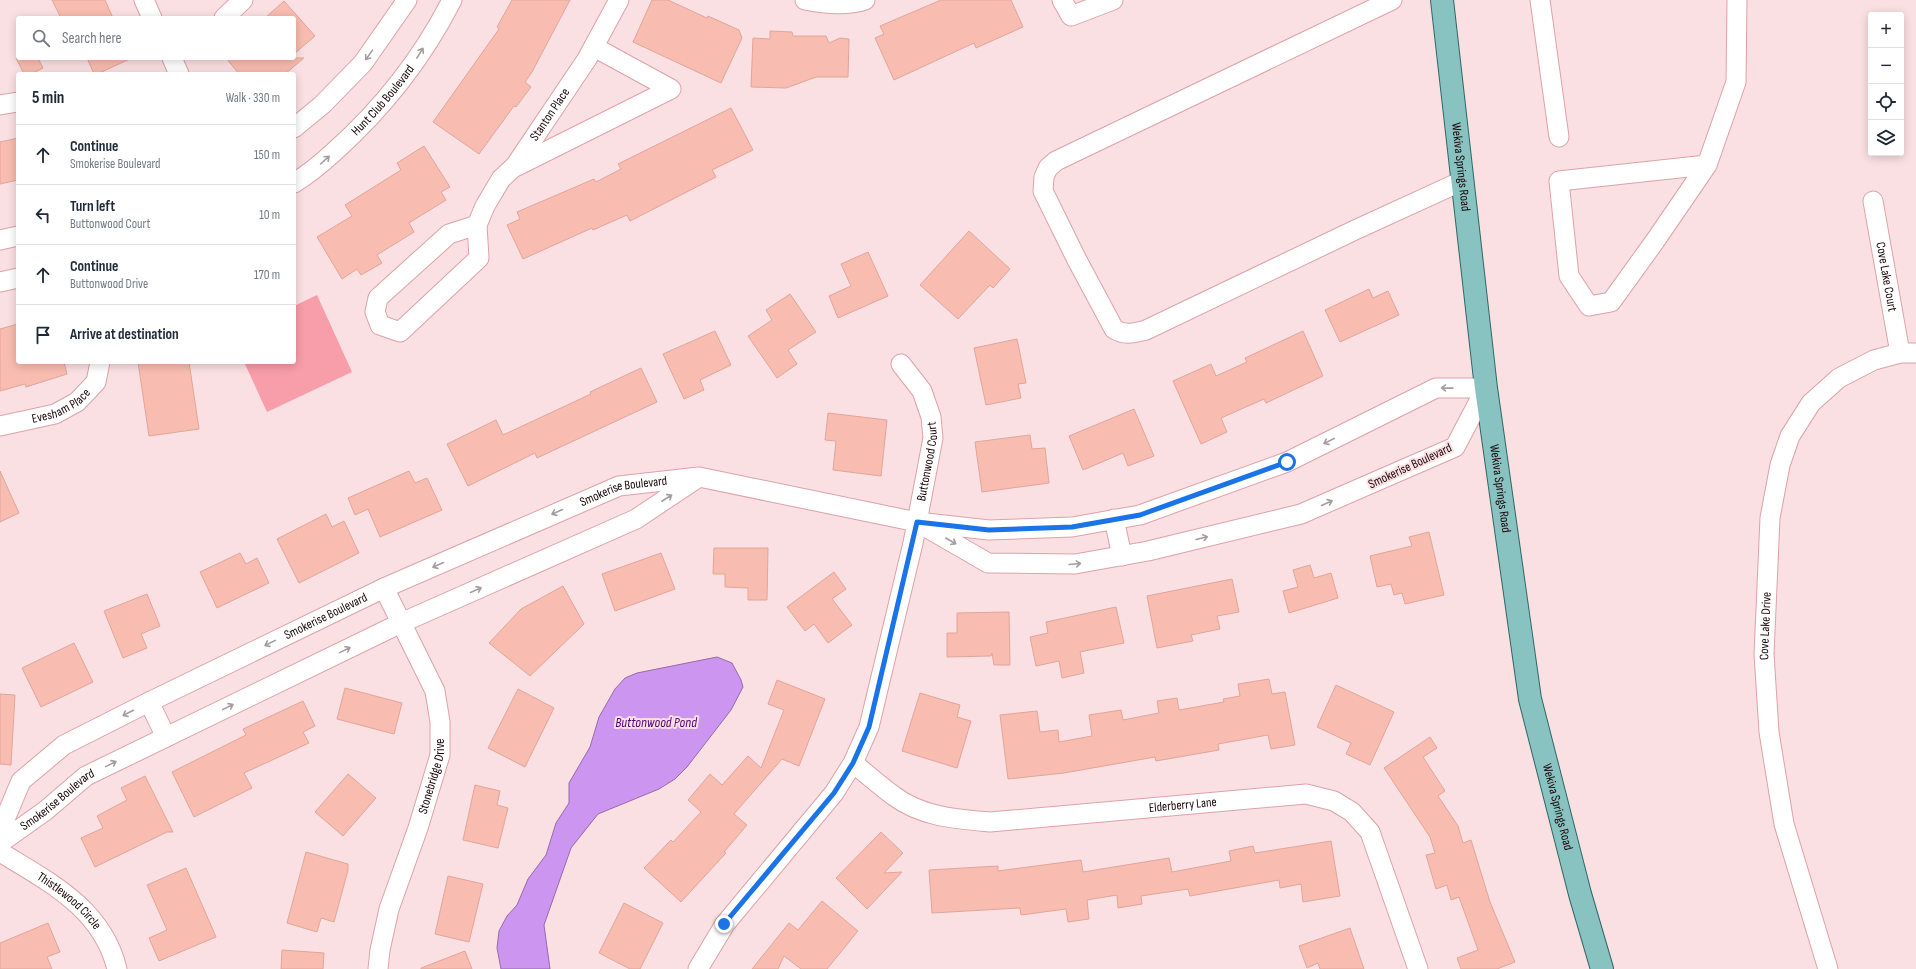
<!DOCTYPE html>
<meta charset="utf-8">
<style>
:root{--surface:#fff;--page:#f6f6f7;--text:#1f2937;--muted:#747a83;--line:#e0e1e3}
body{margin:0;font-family:"Sofia Sans Condensed",sans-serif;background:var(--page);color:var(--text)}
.controls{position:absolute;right:12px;top:12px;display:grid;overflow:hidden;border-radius:4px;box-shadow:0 2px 10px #0003}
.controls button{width:36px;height:36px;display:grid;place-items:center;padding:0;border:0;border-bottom:1px solid var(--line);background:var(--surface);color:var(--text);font:20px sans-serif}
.stop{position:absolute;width:12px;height:12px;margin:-9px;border:3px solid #1a73e8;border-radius:50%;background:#fff}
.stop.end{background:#1a73e8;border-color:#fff;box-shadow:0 1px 4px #0008}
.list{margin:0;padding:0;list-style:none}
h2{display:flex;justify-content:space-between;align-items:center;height:52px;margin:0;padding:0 16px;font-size:17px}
h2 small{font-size:13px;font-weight:400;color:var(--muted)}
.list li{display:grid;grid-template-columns:26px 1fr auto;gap:12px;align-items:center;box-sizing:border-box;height:60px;padding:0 16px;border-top:1px solid var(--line)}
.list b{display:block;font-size:15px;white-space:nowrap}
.list p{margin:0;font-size:13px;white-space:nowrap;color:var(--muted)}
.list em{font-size:13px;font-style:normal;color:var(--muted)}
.icon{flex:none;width:22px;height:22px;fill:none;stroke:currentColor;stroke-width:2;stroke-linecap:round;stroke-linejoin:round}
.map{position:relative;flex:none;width:1916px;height:969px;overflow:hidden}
.search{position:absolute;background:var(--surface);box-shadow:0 2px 10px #0003;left:16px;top:16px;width:280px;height:44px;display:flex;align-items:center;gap:10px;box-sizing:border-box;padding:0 14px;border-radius:4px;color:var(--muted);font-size:15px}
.panel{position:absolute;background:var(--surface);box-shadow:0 2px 10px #0003;left:16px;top:72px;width:280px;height:292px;border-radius:4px}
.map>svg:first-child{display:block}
</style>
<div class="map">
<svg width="1916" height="969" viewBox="0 0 1916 969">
<rect width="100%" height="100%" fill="#fae0e3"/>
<path fill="#f89daa" d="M 317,295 L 352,372 L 267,412 L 244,362 L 294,362 L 294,306 Z"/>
<path fill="#cc95f0" stroke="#976aab" d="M 717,657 L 732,663 L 741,680 L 743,687 L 731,710 L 687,767 L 675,779 L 659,789 L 598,814 L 571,848 L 544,925 L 550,969 L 501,969 L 497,948 L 499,931 L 507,916 L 517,905 L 528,879 L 546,855 L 556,823 L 569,803 L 569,783 L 590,747 L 599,717 L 615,689 L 625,678 L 637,673 Z"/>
<path fill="#f9bcb0" stroke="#e1a59a" d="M 52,0 L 105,0 L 113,18 L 61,18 Z
M 512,0 L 570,0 L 532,72 L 525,82 L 531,87 L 516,107 L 514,106 L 479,154 L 433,122 L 499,29 L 497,27 Z
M 652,0 L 668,0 L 707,18 L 708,16 L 739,30 L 742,38 L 721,83 L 633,42 Z
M 941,0 L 1011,0 L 1023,27 L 976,48 L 974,43 L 894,80 L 875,38 L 884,34 L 880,26 Z
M 284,1 L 315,36 L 294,54 L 294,18 L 265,18 Z
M 770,31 L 792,32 L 793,36 L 826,36 L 829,43 L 840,38 L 849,39 L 848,77 L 816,77 L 786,88 L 751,87 L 753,38 L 770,39 Z
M 16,58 L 38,58 L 43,68 L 31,74 L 24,74 Z
M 87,58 L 132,58 L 97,74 L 94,74 Z
M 226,58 L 304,58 L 285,74 L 239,74 Z
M 731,108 L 753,150 L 712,170 L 716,177 L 630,221 L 627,215 L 593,230 L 592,228 L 523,259 L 507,225 L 520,219 L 517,212 L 594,179 L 596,182 L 621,169 L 618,164 Z
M 18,138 L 18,180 L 0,184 L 0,142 Z
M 424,146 L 450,187 L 441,192 L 446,200 L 409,223 L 414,232 L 377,255 L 382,263 L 361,275 L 357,269 L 342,279 L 317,237 L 352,216 L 345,205 L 401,170 L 397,163 Z
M 969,231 L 1010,269 L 993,288 L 990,285 L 958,319 L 920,285 Z
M 868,252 L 888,296 L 838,318 L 829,296 L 851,286 L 841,264 Z
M 1369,289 L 1373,298 L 1388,291 L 1399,315 L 1340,342 L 1325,310 Z
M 790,294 L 816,332 L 788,350 L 797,364 L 777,378 L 748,336 L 772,320 L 766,310 Z
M 18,324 L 18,362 L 64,362 L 67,374 L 26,387 L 25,384 L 0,391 L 0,329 Z
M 715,331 L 731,365 L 700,380 L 704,390 L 684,399 L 663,354 Z
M 1303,331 L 1323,376 L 1266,403 L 1264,399 L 1221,418 L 1227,432 L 1201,444 L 1173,381 L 1211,364 L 1216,376 L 1247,362 L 1245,358 Z
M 1017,339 L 1026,383 L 1018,384 L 1021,398 L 986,405 L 974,348 Z
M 138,362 L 189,362 L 199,429 L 149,436 Z
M 641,368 L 657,402 L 537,458 L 535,453 L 468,486 L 447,444 L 496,420 L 503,435 L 591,394 L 590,392 Z
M 1134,409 L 1154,456 L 1128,466 L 1123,453 L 1083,470 L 1069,436 Z
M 828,413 L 887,420 L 881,476 L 833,470 L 836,441 L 825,440 Z
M 1030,435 L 1032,449 L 1045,448 L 1049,483 L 982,492 L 975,442 Z
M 0,471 L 19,513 L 0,522 Z
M 409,471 L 415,483 L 427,478 L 442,510 L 380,537 L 368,509 L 355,515 L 348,498 Z
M 326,514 L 332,527 L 344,521 L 359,553 L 299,583 L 277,539 Z
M 1429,532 L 1444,595 L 1405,604 L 1402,593 L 1394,595 L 1391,584 L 1377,587 L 1370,556 L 1412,546 L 1409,537 Z
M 714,548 L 768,548 L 767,600 L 748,600 L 748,588 L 725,587 L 725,574 L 713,574 Z
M 240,553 L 246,564 L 257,558 L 269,583 L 217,608 L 200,572 Z
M 661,553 L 675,589 L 615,611 L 602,574 Z
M 1310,565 L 1314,578 L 1331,573 L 1338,598 L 1289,613 L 1283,591 L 1298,587 L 1293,570 Z
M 834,572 L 846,589 L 832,599 L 852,625 L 828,643 L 814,624 L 805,631 L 787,607 Z
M 1232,579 L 1239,612 L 1217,616 L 1220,629 L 1191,635 L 1193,641 L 1157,648 L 1147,596 Z
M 563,586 L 584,624 L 530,676 L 489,643 L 521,609 Z
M 147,594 L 160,626 L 141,634 L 147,648 L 123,658 L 104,611 Z
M 1116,607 L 1124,643 L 1080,652 L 1084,673 L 1062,678 L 1059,661 L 1036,666 L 1030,637 L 1048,633 L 1046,622 Z
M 1009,612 L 1010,665 L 994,665 L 992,653 L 991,656 L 947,657 L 947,633 L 957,633 L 957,613 Z
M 74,643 L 93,682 L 41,707 L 22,668 Z
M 1269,679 L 1272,694 L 1285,692 L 1295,745 L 1271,749 L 1268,735 L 1218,744 L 1219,750 L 1156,761 L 1155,757 L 1064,773 L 1008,779 L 1000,715 L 1037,711 L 1040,732 L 1058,730 L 1059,742 L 1092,736 L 1089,715 L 1121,710 L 1123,720 L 1159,713 L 1157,701 L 1177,698 L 1179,710 L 1224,702 L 1223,699 L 1240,696 L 1238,684 Z
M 777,680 L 825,699 L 799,766 L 782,759 L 734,814 L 747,825 L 724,852 L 726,853 L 681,902 L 644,868 L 671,840 L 673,842 L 701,812 L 688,800 L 710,774 L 722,785 L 748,756 L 761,768 L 784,710 L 768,704 Z
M 1336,685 L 1394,712 L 1370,765 L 1346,754 L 1351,743 L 1317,727 Z
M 345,688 L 402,703 L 394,734 L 337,719 Z
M 518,689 L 554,708 L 525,767 L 488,748 Z
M 920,693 L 960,705 L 957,717 L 971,721 L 957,768 L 902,751 Z
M 0,694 L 15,695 L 11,765 L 0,764 Z
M 303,701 L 315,726 L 303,732 L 309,743 L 244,773 L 252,788 L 194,817 L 172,772 L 246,735 L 243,729 Z
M 1430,737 L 1437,748 L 1423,757 L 1445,791 L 1438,796 L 1458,826 L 1463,843 L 1471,840 L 1490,902 L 1515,962 L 1497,969 L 1461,969 L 1457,958 L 1478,950 L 1459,897 L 1451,900 L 1447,885 L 1436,889 L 1426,855 L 1435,853 L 1430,837 L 1384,768 Z
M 348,774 L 376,798 L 343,836 L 315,812 Z
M 145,776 L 173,832 L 167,832 L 95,867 L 81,838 L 103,828 L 97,816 L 127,800 L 121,788 Z
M 475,785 L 500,791 L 497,805 L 508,808 L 498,848 L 463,840 Z
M 881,832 L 903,853 L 884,873 L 902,872 L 867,909 L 836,878 Z
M 1331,841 L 1340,896 L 1303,902 L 1301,884 L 1280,888 L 1279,880 L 1190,896 L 1188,889 L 1141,896 L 1142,904 L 1118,908 L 1117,895 L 1087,900 L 1089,919 L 1068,922 L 1066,909 L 1021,915 L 1020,908 L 932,913 L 929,870 L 998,866 L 998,871 L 1081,860 L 1083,872 L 1169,858 L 1172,872 L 1231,861 L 1229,851 L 1253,846 L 1255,853 Z
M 306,852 L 348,864 L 348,870 L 334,922 L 321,918 L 317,932 L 287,923 Z
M 186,868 L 216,937 L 159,961 L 149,938 L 167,930 L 147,885 Z
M 448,876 L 483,884 L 469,942 L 435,934 Z
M 822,901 L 858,931 L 827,969 L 801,969 L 784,956 L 778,969 L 752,969 L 789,923 L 798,930 Z
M 624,903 L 663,923 L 640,969 L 630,969 L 599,953 Z
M 48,923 L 60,952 L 47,957 L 52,969 L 0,969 L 0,943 Z
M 1350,928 L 1364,969 L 1320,969 L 1318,963 L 1307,968 L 1299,946 Z
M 282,950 L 324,953 L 323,969 L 281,969 Z
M 465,951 L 472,969 L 421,969 L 421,968 Z"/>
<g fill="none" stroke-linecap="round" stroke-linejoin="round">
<defs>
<g id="minor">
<path d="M 144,0 L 152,18"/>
<path d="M 805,0 C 824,4 847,6 865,0"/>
<path d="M 1062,0 L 1071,16 L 1113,0"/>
<path d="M 1392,0 L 1056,161 L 1048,168 L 1044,177 L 1043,191 L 1077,260 L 1114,329 C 1125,336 1134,333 1146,330 L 1355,230 L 1462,181"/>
<path d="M 1540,0 L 1559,137"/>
<path d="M 224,18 L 243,0"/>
<path d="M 172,58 L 179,74"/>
<path d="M 0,105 L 18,102"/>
<path d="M 294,128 L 322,105 L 363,63 L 407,0"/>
<path d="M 1707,165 L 1559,181 L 1569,276 L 1589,306 L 1611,302 L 1655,241 L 1707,165 L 1736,82 L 1737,0"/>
<path d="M 517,166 L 671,89 L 594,47"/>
<path id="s1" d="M 294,183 C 309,174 322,163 335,151 C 383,108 423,57 452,0"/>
<path id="s2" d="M 1873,201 L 1900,353"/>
<path id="s3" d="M 477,225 L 449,234 L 378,298 L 375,312 L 380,325 L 400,332 L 479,258 L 477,225 L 485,206 L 501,179 L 515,166 L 587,59 L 619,0"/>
<path d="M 0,240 L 18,236"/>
<path d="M 0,282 L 18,278"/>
<path id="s4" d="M 0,426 L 55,414 L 77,402 L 96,382 L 100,362"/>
<path d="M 1114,519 L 1122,556"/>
<path d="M 149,702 L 166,737"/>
<path id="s5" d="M 853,763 C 867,774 880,786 894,796 C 922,817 957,819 990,822 L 1306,794 L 1334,801 L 1352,812 L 1370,832 L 1418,969"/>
<path id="s6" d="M 0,831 L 21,781 L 64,745 L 149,702 L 384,588 L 619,486 L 699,477 L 917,522 L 989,530 L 1072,527 L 1140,515 L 1287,462 L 1436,388 L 1486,388 L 1455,447 L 1301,514 L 1148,551 L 1075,564 L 988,563 L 917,522"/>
<path id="s7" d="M 0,843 L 45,811 L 86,776 L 401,623 L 636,519 L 696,479"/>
<path id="s8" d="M 0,852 C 49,882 102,908 117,969"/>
<path id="s9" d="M 378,969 L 380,950 L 389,909 L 418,828 L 440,755 L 440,722 L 435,691 L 384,588"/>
<path id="s10" d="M 698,969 L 725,924 L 834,793 L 853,763 L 869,727 L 913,543 L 933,438 L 931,417 L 922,391 L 901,364"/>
<path id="s11" d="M 1828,969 L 1784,824 L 1769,732 L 1764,654 L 1770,518 L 1780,465 L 1790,436 L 1811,403 L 1839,378 L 1874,360 L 1900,353 L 1916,353"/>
</g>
<g id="major">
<path id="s12" d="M 1442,0 L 1486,388 L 1530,699 L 1580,894 L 1602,969"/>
</g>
</defs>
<use href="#minor" stroke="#dea1a9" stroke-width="21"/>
<use href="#major" stroke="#2e6766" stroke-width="24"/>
<use href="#minor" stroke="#fff" stroke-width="19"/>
<use href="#major" stroke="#88c3c1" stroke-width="22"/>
</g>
<defs><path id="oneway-shaft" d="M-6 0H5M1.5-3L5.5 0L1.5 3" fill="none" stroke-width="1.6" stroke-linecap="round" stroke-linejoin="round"/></defs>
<g stroke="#a49c9d">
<use href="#oneway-shaft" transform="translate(420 53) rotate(-58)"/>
<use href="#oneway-shaft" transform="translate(369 55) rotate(125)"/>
<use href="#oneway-shaft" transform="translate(325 160) rotate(-42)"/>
<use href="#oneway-shaft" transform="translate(1447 388) rotate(-179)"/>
<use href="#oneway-shaft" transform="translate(1329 441) rotate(154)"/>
<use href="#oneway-shaft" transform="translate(667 498) rotate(-33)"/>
<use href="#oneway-shaft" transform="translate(1327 503) rotate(-24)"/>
<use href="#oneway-shaft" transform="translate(557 512) rotate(156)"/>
<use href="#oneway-shaft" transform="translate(1202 538) rotate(-14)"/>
<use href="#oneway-shaft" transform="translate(951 541) rotate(30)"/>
<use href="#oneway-shaft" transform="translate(1075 564) rotate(-5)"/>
<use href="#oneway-shaft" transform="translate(438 565) rotate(156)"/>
<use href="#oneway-shaft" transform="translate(476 590) rotate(-24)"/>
<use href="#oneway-shaft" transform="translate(270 643) rotate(154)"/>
<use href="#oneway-shaft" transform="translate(345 650) rotate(-26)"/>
<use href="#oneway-shaft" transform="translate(228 707) rotate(-26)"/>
<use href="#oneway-shaft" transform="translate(128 713) rotate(153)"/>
<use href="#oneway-shaft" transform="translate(111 764) rotate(-26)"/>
</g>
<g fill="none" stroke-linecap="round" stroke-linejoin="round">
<path stroke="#1a73e8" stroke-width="5" d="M 724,924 L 834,793 L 853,763 L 869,727 L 917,522 L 989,530 L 1072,527 L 1140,515 L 1287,462"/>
</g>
<g text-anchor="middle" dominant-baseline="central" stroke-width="4" stroke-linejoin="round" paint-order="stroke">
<g font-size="13" fill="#1b070a" stroke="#fae0e3">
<text stroke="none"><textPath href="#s1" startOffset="122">Hunt Club Boulevard</textPath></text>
<text stroke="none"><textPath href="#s3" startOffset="449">Stanton Place</textPath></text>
<text stroke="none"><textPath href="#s12" startOffset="168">Wekiva Springs Road</textPath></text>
<text stroke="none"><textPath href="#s2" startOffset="77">Cove Lake Court</textPath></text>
<text stroke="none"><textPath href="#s4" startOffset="65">Evesham Place</textPath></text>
<text stroke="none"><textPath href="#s10" startOffset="570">Buttonwood Court</textPath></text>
<text transform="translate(1410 466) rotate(-25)">Smokerise Boulevard</text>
<text stroke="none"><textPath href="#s12" startOffset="492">Wekiva Springs Road</textPath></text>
<text stroke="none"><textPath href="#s6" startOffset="726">Smokerise Boulevard</textPath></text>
<text stroke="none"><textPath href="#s6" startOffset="402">Smokerise Boulevard</textPath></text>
<text stroke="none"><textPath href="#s11" startOffset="351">Cove Lake Drive</textPath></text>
<text stroke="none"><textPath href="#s9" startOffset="201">Stonebridge Drive</textPath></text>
<text stroke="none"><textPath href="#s7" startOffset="72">Smokerise Boulevard</textPath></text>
<text stroke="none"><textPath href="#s5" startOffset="347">Elderberry Lane</textPath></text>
<text stroke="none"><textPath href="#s12" startOffset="816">Wekiva Springs Road</textPath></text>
<text stroke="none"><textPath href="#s8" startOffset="85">Thistlewood Circle</textPath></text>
</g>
<g font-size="14" font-style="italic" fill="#510074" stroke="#fae0e3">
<text x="656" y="722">Buttonwood Pond</text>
</g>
</g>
</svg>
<div class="controls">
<button>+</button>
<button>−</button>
<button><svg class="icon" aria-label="locate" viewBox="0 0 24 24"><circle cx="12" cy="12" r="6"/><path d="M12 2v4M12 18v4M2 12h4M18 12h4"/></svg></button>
<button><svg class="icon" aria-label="layers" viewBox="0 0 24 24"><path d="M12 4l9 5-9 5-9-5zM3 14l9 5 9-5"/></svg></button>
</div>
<div class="stop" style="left:1287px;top:462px"></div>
<div class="stop end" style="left:724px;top:924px"></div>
<div class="search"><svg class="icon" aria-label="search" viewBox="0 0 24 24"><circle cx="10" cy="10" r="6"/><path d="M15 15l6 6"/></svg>Search here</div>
<section class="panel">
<h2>5 min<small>Walk · 330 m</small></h2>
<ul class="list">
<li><svg class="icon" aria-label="ahead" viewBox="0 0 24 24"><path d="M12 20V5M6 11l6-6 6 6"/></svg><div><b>Continue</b><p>Smokerise Boulevard</p></div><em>150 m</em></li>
<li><svg class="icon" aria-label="left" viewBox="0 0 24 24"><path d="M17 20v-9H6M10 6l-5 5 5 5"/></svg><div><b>Turn left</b><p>Buttonwood Court</p></div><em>10 m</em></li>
<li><svg class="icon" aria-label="ahead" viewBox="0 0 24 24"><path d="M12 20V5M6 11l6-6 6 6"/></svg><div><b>Continue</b><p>Buttonwood Drive</p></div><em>170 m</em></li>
<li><svg class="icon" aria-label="arrive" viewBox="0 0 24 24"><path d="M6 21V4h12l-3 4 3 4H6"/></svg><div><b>Arrive at destination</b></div></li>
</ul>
</section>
</div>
